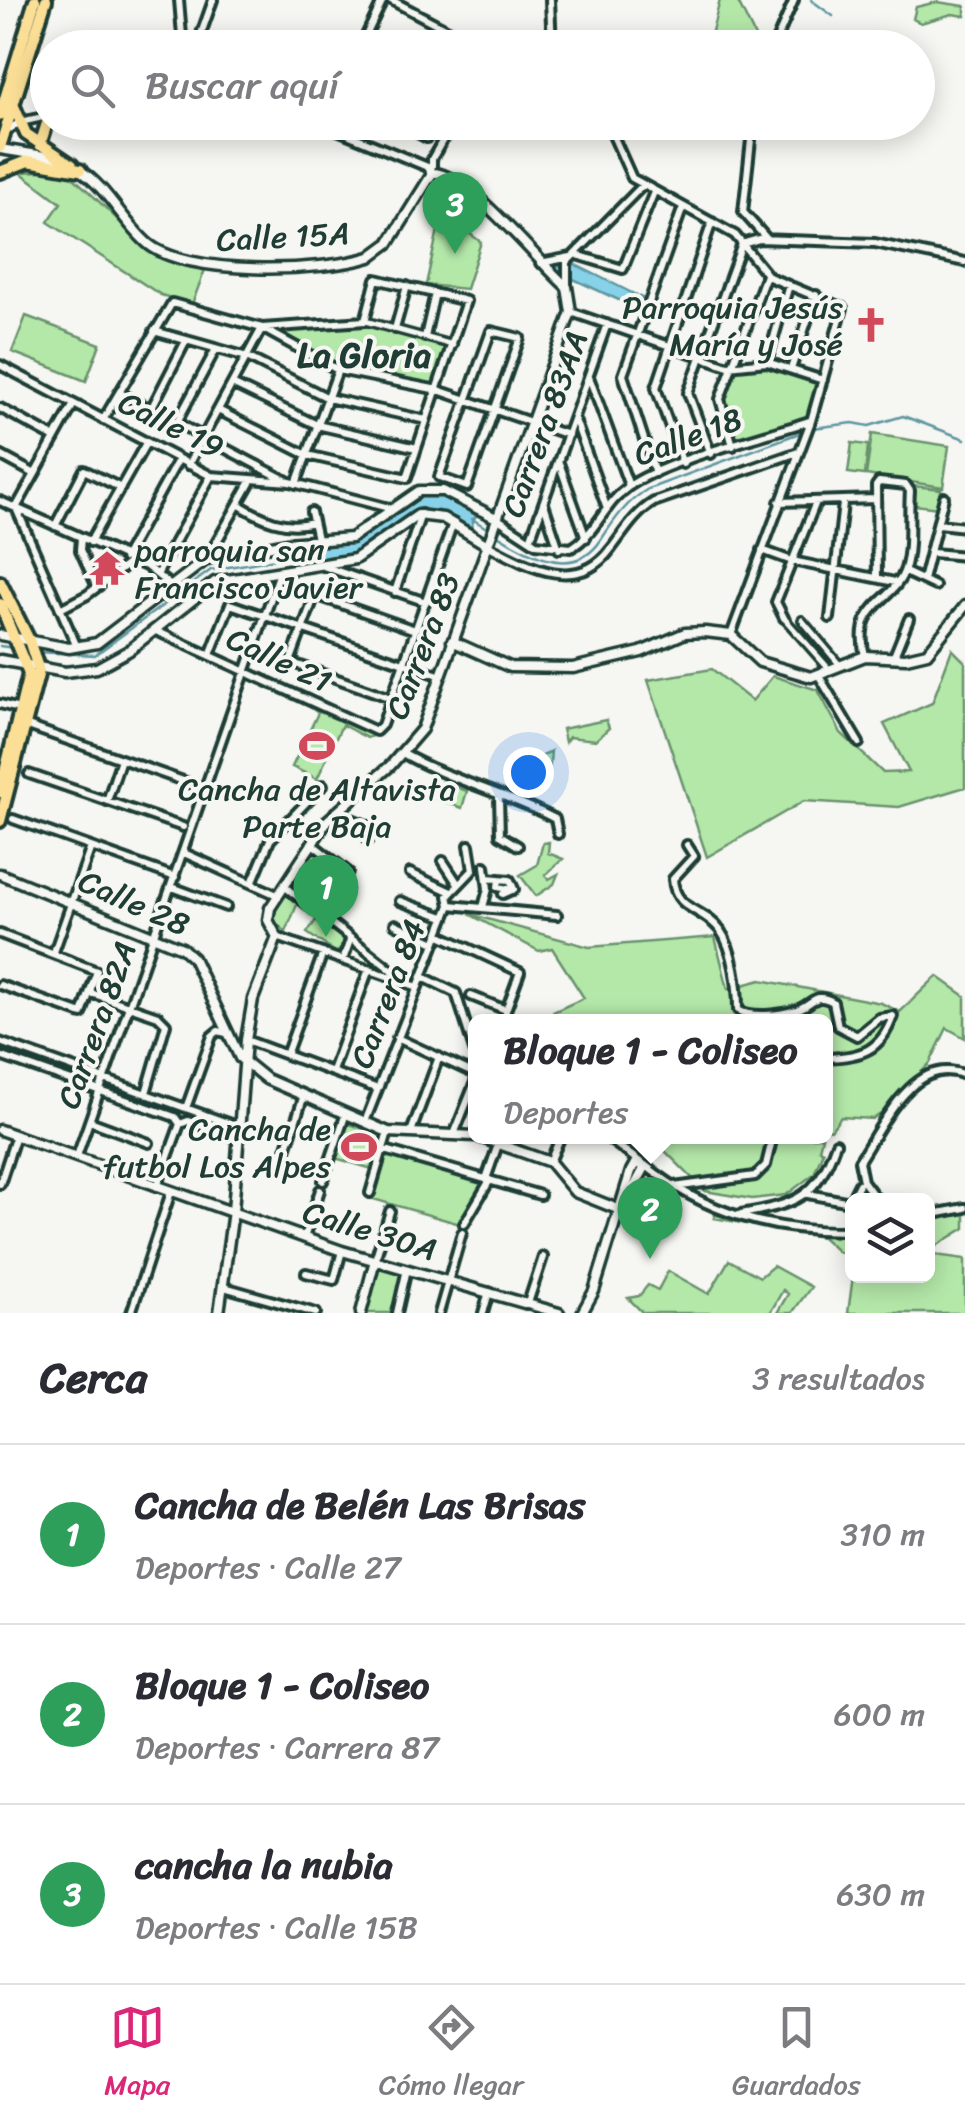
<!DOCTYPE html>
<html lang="es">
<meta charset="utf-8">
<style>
:root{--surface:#fff;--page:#f7f7f7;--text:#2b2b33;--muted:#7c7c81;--line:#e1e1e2;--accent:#db2777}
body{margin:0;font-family:Sriracha,sans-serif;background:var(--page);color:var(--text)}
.controls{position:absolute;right:30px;bottom:30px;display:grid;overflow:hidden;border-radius:15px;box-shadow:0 5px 25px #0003}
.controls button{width:90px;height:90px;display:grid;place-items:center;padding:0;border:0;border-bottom:2px solid var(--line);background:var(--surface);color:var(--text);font:50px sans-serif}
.you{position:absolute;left:528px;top:772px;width:35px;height:35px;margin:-25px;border:8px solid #fff;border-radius:50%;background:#1a73e8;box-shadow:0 0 0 15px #1a73e833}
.badge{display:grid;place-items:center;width:65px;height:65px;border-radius:50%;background:var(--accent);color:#fff;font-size:32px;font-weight:700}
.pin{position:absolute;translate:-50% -82px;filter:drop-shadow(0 2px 5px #0008)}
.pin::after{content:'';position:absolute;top:52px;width:35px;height:30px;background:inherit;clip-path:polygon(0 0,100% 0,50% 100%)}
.popup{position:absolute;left:468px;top:1014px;width:365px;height:130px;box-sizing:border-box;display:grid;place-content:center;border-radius:15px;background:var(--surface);filter:drop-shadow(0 2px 8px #0005);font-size:32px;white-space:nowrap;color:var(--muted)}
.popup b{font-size:38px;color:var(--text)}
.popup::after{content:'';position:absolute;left:50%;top:100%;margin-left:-20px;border:20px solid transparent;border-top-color:var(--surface)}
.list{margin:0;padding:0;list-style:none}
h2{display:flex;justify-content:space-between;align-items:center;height:130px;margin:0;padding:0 40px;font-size:42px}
h2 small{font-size:32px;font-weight:400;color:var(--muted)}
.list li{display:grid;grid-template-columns:65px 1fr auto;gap:30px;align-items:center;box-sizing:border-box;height:180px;padding:0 40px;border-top:2px solid var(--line)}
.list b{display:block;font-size:38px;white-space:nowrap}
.list p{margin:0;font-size:32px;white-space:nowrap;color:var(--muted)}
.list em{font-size:32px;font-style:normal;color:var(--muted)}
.icon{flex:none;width:55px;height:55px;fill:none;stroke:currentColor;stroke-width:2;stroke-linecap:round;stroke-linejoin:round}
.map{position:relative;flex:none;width:965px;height:1313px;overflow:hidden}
.search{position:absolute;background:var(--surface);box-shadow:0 5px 25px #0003;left:30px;right:30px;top:30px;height:110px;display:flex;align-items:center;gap:25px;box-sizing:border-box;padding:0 35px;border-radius:55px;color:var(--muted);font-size:38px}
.sheet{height:670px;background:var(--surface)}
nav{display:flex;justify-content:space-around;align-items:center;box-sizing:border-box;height:140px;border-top:2px solid var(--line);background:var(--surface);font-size:28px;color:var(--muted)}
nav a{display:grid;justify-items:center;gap:5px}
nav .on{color:var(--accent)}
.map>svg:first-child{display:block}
</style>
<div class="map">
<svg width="965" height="1313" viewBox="0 0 965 1313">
<rect width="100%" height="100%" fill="#f6f6f2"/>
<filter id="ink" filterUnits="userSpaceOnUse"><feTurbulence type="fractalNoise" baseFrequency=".01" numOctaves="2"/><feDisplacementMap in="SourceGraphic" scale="20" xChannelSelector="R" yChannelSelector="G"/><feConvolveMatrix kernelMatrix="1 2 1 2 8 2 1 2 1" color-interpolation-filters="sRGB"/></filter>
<g filter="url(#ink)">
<path fill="#b4e8a9" stroke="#6a926e" stroke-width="2.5" d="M 720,0 L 737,0 L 760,47 L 708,47 Z
M 937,2 L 965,6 L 965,16 L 952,14 L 921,23 L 913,19 L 916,7 Z
M 64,170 C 110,205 144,263 206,267 L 192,304 L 161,295 L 48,222 L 61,203 L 20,172 Z
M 439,225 L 466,231 L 481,242 L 466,289 L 426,285 Z
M 26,316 L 100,344 L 86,381 L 12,352 Z
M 365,321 L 453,345 L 438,390 L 338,370 L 262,328 Z
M 766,365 L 820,381 L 808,419 L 736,442 L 722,401 L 734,370 Z
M 872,434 L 949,446 L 943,487 L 866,475 Z
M 852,443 L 868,445 L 865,475 L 848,473 Z
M 913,486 L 941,489 L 939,508 L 914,505 Z
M 952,649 L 965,662 L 965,787 L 899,807 L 804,801 L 707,857 L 648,680 L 712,669 L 752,701 L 773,676 L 818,690 L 841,733 L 883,773 L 909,772 L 884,724 L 932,703 Z
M 297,697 L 377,732 L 376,735 L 367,738 L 342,725 L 317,779 L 292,767 L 318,713 Z
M 606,720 L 609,728 L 596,740 L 569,737 L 565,742 L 562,729 Z
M 551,751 L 549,775 L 538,769 L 536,778 L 524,777 L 523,784 L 517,776 L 504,779 L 511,770 L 520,775 L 520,767 L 538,769 L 542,756 Z
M 442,782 L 467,791 L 462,808 L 436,799 Z
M 549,842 L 548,853 L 563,859 L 545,875 L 549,879 L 558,874 L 554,884 L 536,896 L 520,875 L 537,865 L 543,843 Z
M 286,894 L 298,902 L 286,932 L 272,920 L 274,904 Z
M 469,914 L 589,947 L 715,937 L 728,989 L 761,980 L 881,1003 L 900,1012 L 937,976 L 965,996 L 965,1038 L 947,1028 L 930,1063 L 882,1113 L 873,1119 L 841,1117 L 831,1130 L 825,1129 L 825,1022 L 559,1021 L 553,1012 L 584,998 L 552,948 L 539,951 Z
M 316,920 L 346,940 L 337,953 L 307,933 Z
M 346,1123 L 382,1135 L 372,1169 L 335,1158 Z
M 651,1137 L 822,1137 L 819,1149 L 823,1151 L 814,1174 L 786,1195 L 752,1199 L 705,1191 Z
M 386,1152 L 486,1182 L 460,1224 L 373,1199 Z
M 965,1213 L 965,1228 L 928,1251 L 928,1220 Z
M 715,1215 L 852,1236 L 852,1256 L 838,1252 L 822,1237 L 714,1218 Z
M 928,1254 L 965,1259 L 965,1313 L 848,1313 L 853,1276 L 928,1276 Z
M 729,1260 L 760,1277 L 773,1266 L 811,1287 L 792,1313 L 777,1313 L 788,1294 L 783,1290 L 770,1313 L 643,1313 L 628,1298 L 639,1296 L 648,1285 L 658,1290 L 668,1271 L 709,1294 Z
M 377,1263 L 405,1270 L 394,1313 L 366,1313 Z"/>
<path fill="#88d2e9" stroke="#5e96a1" stroke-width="2.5" d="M 564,259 L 642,298 L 638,309 L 539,263 Z
M 419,491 L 479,507 L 469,532 L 425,514 L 369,553 L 300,571 L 286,543 C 352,541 366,528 419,491 Z"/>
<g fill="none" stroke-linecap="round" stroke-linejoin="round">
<path stroke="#5e96a1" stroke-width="2.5" d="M 811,0 L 833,16
M 472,519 C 508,540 568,590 601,540 C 614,520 627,501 648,489 L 813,428 L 853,423 L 869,426 L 903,416 L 965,439
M 0,646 L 14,648
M 36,652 L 95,655 L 211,570 L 293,556"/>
<defs>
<path id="pedestrian" d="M 365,321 L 453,345
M 784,618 L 829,669
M 802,620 L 839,664"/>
<path id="minor" d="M 179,0 L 183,48
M 391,0 L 482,48
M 550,0 L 552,48
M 196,48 L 213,0
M 360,48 L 383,0
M 773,48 L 794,0
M 318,122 L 430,168
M 397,122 L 427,138
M 607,122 L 632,178 L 735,235 L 769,277 L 843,308 L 811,421 L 731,635
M 753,122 L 743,212 L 767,239
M 7,131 L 20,122 L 48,116
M 432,166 L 432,159 L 453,122
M 742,244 L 759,239 L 875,243 L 965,262
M 577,255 L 623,269 L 654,192
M 540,263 L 571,257
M 567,286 L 567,262 L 643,185
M 571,312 L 728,366 L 767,362 L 823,380
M 395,329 L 407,286
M 154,331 L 247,357 L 328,398 L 426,420
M 491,331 L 520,338 L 467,487 L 439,477 Z
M 425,337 L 435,293
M 767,362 L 789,285
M 0,365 L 211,476 L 290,482 L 389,508
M 791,369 L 816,295
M 589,377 L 629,486
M 232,384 L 317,425 L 417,448
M 122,394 L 289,482
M 74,404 L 16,508 L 77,647
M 0,408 L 55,438
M 151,409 L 186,341
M 103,420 L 172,303 L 262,328 L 338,370 L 438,390 L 568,435
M 575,420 L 607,509
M 177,422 L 216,349
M 733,446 L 720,399 L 766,275
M 711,454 L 688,393 L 742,244
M 0,455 L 35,474
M 559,463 L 586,538
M 683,464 L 656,388 L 712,222
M 188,465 L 262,328 L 365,321 L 376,279 L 466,301 L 407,478 L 307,455 L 218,410
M 655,473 L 623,375 L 683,207
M 296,484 L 338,370
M 0,501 L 146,566 L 171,586
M 779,502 L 876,499
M 238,504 C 262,519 285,530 313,522
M 544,504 L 559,549
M 311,512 L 317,539
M 498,519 L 536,544 L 571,548 C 596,534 604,504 628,487 C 663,461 763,437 809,421
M 939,524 L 965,527
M 55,526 L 84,470 L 121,488
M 81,538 L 80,550 L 97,587
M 530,540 L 607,324
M 90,542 L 146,443
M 489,546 C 529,567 578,594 611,549 C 625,531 634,514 654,502 L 798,452
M 762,550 L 792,561 L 895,582
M 933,553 L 965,556
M 124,558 L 178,460
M 207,559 L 250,483
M 323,566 L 426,602
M 905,572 L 935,586
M 158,573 L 211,476
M 923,580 L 944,497
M 395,592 L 421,514
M 60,609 L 87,595 L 132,561
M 784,618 L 776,602 L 816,502
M 830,618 L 843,503
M 156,631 L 376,731 L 382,725 L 453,523
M 210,655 L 230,604 L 439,675
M 865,656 C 852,602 894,604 905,569 C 912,547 908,515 910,491 L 906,485 L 879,482 L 876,486 L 877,578
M 894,656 L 909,619
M 819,676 L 859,743
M 391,698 L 290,662 L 315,595 L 415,630
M 0,704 L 19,709
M 25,725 L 206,789
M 402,753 C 451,781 507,793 555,819 L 558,834
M 29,774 L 183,827
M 499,798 L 500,835 L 518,846
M 107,801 L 121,759
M 335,812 L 371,827 L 368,840
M 13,819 L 175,877
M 311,843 L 348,872
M 687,845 L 694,856 L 673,879 C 675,911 704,908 720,930 C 734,950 738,987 738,1010 C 751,1018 781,1015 796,1010 C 812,1005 815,991 833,1002 L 838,1026 L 857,1036 L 879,1018 L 893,1016 C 881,1052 860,1057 825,1058
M 184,853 L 277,895
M 443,861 L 458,884
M 410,873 L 451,892
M 487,878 L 510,880 L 514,889 L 503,894
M 499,879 L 498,887 L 513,890
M 252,883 L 270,840 L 323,785
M 284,886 L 408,983
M 172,887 L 226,907
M 400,901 L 444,917
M 450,905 L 557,915
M 483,907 L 488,889 L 485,866
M 395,924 L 435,943
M 0,934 L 97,971 L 82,1014 L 0,985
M 438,934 L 520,972 L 506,1010
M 277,937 L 418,987
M 54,952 L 91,847
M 343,960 L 350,940
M 423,977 L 456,993 L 475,1053
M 91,993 L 158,1016 L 166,1024 L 146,1093
M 471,996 L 506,1010 L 506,1022
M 397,1038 L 475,1074
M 246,1040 L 378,1089
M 0,1042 L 239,1127
M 286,1055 L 323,953
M 0,1056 L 175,1117 L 180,1124
M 332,1071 L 369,969
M 186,1108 L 212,1036 L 218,1031 L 226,1033
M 90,1121 L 149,1143
M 365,1122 L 450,905 L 448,896 L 473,870 L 469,845
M 180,1124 L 188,1121 L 238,1138
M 411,1132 L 439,1057
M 455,1132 L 475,1082
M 605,1136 L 640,1162
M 382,1149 L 540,1195
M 77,1156 L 280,572
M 284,1156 L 303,1098
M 550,1162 L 561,1136
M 645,1165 C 705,1214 774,1232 852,1231
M 486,1179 L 501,1136
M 323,1181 L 345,1116
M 0,1184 L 16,1135
M 157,1187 L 180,1124
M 674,1187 L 755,1176 L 766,1165 L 773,1136
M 370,1193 L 388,1132
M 808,1194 L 850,1202 L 859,1184
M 877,1200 L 863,1181 L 859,1161 C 881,1128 914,1053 965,1075
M 741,1214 C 796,1204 817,1198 836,1143
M 928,1215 L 965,1208
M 464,1224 L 490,1180
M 304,1238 L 320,1190
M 375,1260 L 390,1211
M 306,1273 L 334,1280 L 342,1251
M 224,1287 L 316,1313
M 528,1303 L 543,1257
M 131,1313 L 171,1192
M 397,1313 L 407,1269
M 439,1313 L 462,1233
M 483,1313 L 489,1292"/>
<path id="tertiary" d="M 0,149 L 57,158
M 78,169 C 107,187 121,219 146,242 C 183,277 323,272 370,257 L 389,243 L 432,174
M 0,635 L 69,648 L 97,643 L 207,559 L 286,543 L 351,538 L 419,491 L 443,491 L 498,519
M 452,641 L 510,667 L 573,668 L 641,652 L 685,633 L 705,632 L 731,635 L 760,662 L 811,677 L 865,656 L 906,658 L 927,653 L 965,606
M 0,660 L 65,672 L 97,668 L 128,651 L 215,582 L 355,559 L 418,515 L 443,518 L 489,546
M 0,874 L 182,948 L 193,958 L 240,1058 L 266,1079 L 388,1132 L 475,1136
M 0,1130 L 342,1251 L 559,1313
M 476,1136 L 550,1162 L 575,1192 L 620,1210
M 630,1195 L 645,1167 L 636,1162 L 631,1171
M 219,1313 L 233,1211 L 246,1040 L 253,999 L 277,937 L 268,920 L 270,908 L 327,821 L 391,765 L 422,729 L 571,312 L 567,287 C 537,261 465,169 431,173 L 430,168
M 361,1313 L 375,1260
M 582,1313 L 594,1291 L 631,1171"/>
<path id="primary" d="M 13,104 L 26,134 L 72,165
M 0,115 L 35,0
M 40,145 L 48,120
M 0,147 L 46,0
M 0,172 L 28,161 L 80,170
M 0,582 L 29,640 L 39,671 L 0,821
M 0,604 L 29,674 L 0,792"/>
</defs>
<use href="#pedestrian" stroke="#1f3d34" stroke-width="12"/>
<use href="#minor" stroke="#1f3d34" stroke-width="14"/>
<use href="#tertiary" stroke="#1f3d34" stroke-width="15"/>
<use href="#primary" stroke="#1f3d34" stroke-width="18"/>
<use href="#pedestrian" stroke="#f6f6f2" stroke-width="5"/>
<use href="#minor" stroke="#f6f6f2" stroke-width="6"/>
<use href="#tertiary" stroke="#f6f6f2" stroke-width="8"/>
<use href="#primary" stroke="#fbdf96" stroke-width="10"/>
</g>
</g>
<defs>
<symbol id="church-bare" viewBox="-9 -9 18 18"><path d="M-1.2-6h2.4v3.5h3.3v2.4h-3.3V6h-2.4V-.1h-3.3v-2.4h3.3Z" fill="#d1495b" stroke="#f6f6f2" stroke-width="2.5" paint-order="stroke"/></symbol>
<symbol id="temple-bare" viewBox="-9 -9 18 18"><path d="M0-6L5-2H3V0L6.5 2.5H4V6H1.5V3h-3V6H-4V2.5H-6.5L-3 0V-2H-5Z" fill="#d1495b" stroke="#f6f6f2" stroke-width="2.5" paint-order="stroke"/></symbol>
<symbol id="stadium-bare" viewBox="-9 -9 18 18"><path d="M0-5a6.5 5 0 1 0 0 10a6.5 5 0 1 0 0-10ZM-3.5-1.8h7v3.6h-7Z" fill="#d1495b" stroke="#f6f6f2" stroke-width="2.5" paint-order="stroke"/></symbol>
</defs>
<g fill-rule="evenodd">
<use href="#church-bare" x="846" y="300" width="50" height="50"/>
<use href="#temple-bare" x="82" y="543" width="50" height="50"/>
<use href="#stadium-bare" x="292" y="721" width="50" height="50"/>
<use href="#stadium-bare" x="334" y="1122" width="50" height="50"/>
</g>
<g text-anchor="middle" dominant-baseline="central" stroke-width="8" stroke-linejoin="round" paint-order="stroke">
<g font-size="32" fill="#1f3d34" stroke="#f6f6f2">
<text transform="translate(283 237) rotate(-3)">Calle 15A</text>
<text transform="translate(545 424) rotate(-70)">Carrera 83AA</text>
<text transform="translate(171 425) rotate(26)">Calle 19</text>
<text transform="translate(688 437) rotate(-20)">Calle 18</text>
<text transform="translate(423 646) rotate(-69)">Carrera 83</text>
<text transform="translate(279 660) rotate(25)">Calle 21</text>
<text transform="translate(134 903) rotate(24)">Calle 28</text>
<text transform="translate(388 994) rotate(-69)">Carrera 84</text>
<text transform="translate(97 1025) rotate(-70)">Carrera 82A</text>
<text transform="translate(370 1231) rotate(17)">Calle 30A</text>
</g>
<g font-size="32" fill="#1f3d34" stroke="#f6f6f2" text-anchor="end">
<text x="843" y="307">Parroquia Jesús<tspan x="843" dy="37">María y José</tspan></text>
<text x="135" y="550" text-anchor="start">parroquia san<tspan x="135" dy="37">Francisco Javier</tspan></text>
<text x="317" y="789" text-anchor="middle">Cancha de Altavista<tspan x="317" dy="37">Parte Baja</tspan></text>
<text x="331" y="1129">Cancha de<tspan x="331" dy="37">futbol Los Alpes</tspan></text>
</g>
<g font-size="35" font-weight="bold" fill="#1f3d34" stroke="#f6f6f2">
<text x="364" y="355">La Gloria</text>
</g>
</g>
</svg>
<div class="controls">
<button><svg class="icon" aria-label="layers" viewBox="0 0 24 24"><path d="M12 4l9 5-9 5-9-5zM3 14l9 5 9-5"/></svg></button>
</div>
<div class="you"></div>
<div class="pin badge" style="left:326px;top:937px;background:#2e9e5b">1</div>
<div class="pin badge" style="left:650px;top:1259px;background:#2e9e5b">2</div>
<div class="popup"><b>Bloque 1 - Coliseo</b>Deportes</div>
<div class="pin badge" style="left:455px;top:254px;background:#2e9e5b">3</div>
<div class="search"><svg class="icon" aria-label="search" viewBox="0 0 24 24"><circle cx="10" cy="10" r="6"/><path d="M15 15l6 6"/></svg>Buscar aquí</div>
</div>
<section class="sheet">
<h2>Cerca<small>3 resultados</small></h2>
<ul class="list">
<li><span class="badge" style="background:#2e9e5b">1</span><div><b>Cancha de Belén Las Brisas</b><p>Deportes · Calle 27</p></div><em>310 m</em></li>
<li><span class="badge" style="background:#2e9e5b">2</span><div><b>Bloque 1 - Coliseo</b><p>Deportes · Carrera 87</p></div><em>600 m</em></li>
<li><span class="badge" style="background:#2e9e5b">3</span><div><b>cancha la nubia</b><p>Deportes · Calle 15B</p></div><em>630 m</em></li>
</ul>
</section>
<nav>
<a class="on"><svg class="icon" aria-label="map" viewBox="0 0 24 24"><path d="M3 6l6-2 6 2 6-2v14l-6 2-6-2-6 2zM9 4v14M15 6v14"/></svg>Mapa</a>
<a><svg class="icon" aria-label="directions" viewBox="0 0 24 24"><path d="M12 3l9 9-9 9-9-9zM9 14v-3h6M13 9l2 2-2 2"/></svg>Cómo llegar</a>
<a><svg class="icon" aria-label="saved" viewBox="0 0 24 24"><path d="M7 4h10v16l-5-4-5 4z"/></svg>Guardados</a>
</nav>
